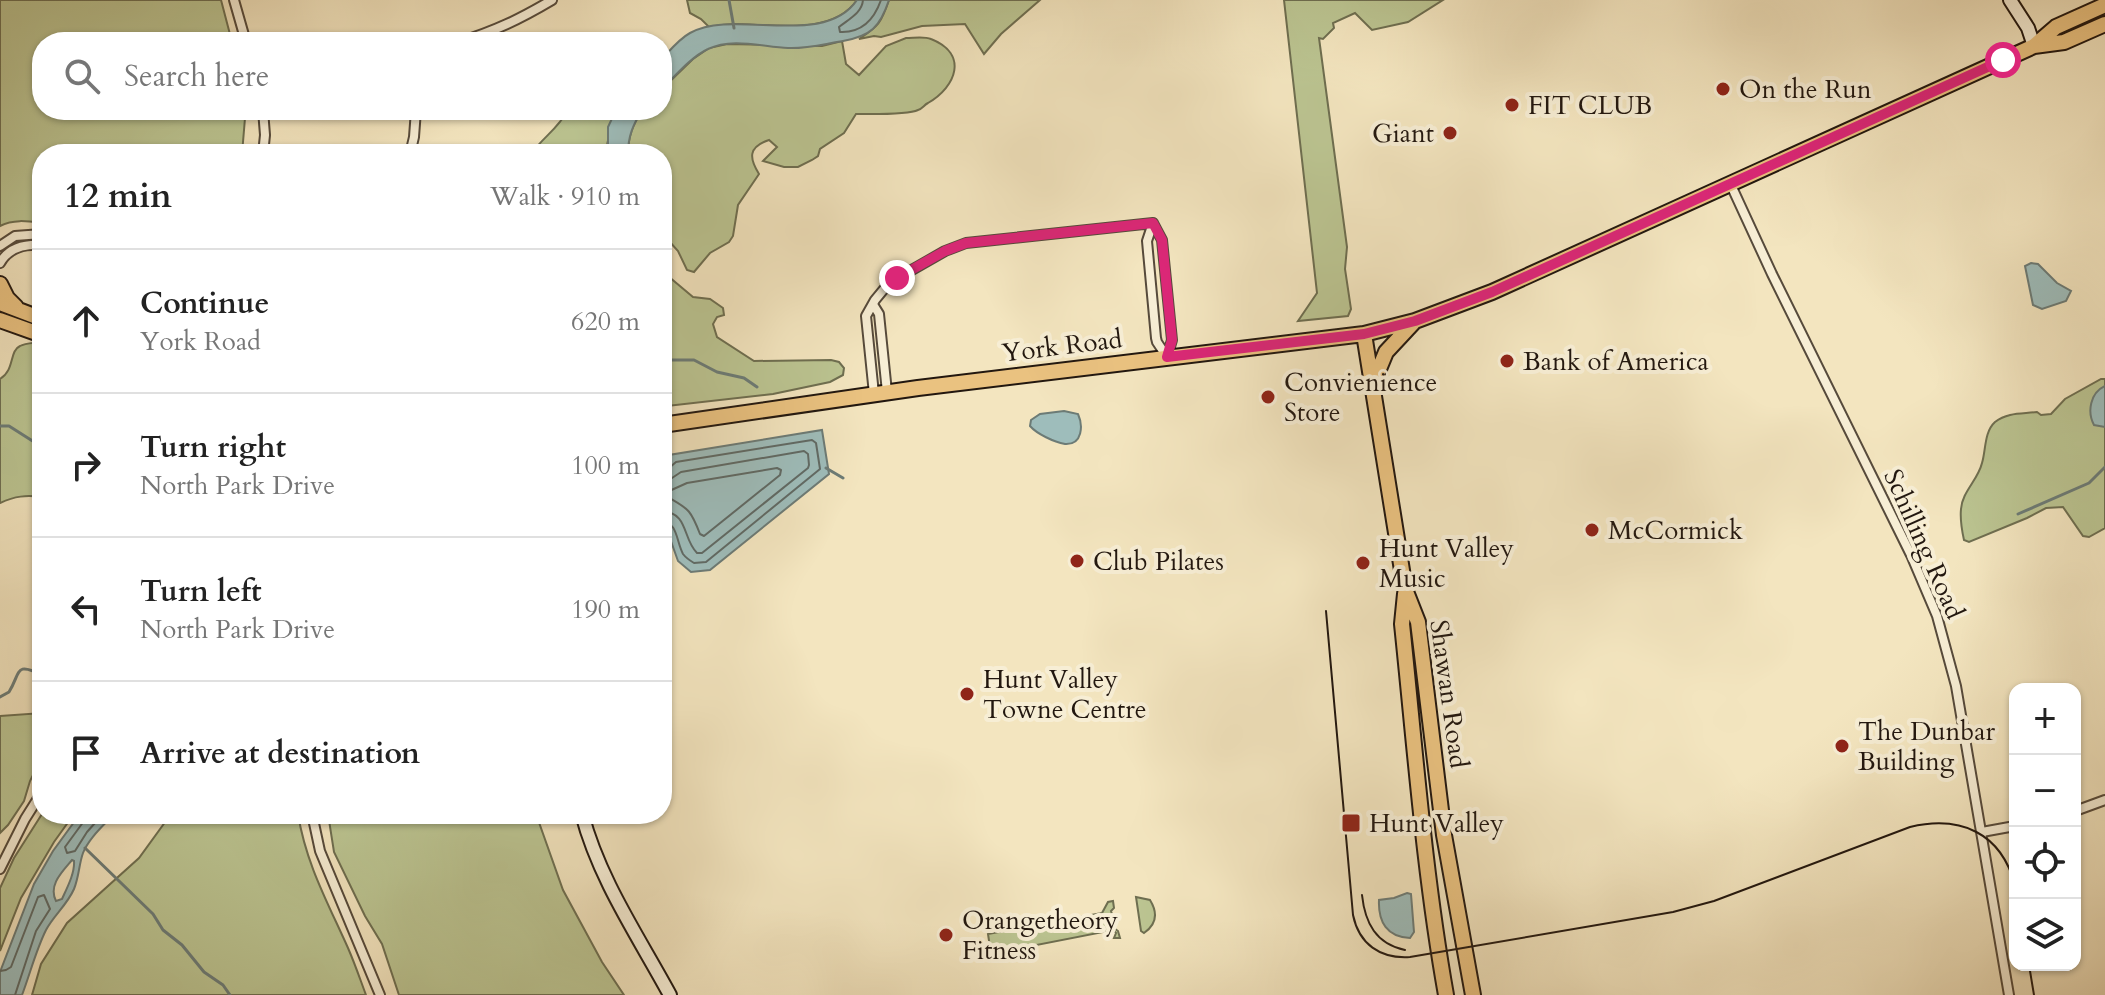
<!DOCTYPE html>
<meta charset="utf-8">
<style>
:root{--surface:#fff;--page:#f2f2f2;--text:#222;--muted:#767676;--line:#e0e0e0}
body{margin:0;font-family:Cardo,serif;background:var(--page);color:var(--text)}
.controls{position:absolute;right:24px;bottom:24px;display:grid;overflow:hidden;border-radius:16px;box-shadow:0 2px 6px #0004}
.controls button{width:72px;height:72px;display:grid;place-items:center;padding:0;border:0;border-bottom:2px solid var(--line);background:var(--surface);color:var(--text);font:40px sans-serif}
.stop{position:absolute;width:24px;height:24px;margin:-18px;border:6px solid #db2777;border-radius:50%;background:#fff}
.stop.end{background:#db2777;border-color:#fff;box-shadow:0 2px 8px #0008}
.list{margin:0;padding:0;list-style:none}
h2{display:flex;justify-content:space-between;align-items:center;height:104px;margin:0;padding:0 32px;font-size:34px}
h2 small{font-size:26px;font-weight:400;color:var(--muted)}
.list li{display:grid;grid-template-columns:52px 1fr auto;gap:24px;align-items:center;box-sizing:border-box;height:144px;padding:0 32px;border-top:2px solid var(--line)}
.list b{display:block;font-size:30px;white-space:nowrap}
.list p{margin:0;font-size:26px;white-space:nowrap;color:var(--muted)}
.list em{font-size:26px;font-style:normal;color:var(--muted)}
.icon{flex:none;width:44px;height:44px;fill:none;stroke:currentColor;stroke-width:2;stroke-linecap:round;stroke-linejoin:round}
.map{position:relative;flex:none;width:2105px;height:995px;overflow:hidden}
.search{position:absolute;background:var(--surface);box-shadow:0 2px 6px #0004;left:32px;top:32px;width:640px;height:88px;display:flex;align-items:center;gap:20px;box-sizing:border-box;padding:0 28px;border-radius:32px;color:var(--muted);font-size:30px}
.panel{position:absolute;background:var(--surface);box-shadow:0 2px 6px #0004;left:32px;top:144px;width:640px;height:680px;border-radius:32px}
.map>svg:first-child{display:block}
</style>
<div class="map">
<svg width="2105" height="995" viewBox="0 0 2105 995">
<rect width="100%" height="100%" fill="#f3e5bf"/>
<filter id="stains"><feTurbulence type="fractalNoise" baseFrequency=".0025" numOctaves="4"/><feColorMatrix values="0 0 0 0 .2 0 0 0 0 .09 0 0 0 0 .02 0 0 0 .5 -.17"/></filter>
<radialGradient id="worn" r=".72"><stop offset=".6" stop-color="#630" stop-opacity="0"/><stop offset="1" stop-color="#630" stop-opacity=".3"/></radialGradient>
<path fill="#bbc491" stroke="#6e6e50" stroke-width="2" d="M 0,0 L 221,0 L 232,42 L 42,42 L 42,110 L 244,110 L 245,118 L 242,154 L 42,154 L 42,223 C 27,221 13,219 0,226 Z
M 687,0 L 857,0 C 833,36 771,24 734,24 C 726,24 717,26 709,27 L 701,19 L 690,13 Z
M 889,0 L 1040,0 L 1001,34 L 984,54 L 965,24 L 922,26 L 881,37 L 874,36 L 859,39 C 879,26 881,23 889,0 Z
M 1284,0 L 1443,0 L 1408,22 L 1372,30 L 1355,13 L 1333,23 L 1334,28 L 1323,39 L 1319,38 L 1347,247 L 1345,269 L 1351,309 L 1348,316 L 1298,321 L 1317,293 Z
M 906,38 C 914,38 924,36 931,39 C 969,54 956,87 928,103 C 924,105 922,109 918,110 C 908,115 870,114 856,114 L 844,133 L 820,149 L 818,156 L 812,160 L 798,167 L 784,167 L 763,161 L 777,147 L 769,140 C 748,147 749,158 759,174 L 738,205 L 733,236 L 729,242 L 710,253 L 694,272 L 687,270 L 678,251 L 669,241 L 662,244 L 662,154 L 628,154 C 628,136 633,125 642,110 L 662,110 L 662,89 L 693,59 L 709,48 L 727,44 L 822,46 L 842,41 L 846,64 L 859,75 L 886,46 Z
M 568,110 L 616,110 L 614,113 L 607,145 L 608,154 L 531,154 C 544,136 557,130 568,110 Z
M 662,271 L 693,297 L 710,299 L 723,308 L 724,315 L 717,317 L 713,324 L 717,337 L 754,361 L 831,360 L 839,362 L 844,368 L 843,375 L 830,382 L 773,394 L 667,406 L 662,404 Z
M 40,342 L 42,342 L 42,497 C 26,495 15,496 0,503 L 0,379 C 15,370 9,351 20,346 C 25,343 34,343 40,342 Z
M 2101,379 L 2105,379 L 2105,528 L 2089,537 L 2083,536 L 2063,507 L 2046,508 L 2027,518 L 1969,542 L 1964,540 C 1962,531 1960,519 1961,509 C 1962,492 1978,480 1982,463 C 1986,450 1984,432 1995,422 C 2008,412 2022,414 2037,412 L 2041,415 L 2051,414 L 2065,399 Z
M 42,713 L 42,757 L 30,781 L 24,801 L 8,825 L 0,833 L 0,716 Z
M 42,814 L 74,814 L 54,842 L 21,898 L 0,951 L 0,888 L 14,858 Z
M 171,814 L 298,814 C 306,864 328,903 348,948 C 355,964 360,979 366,995 L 32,995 L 41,964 L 67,923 L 139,858 Z
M 328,814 L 536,814 L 563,890 L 602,962 L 624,995 L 399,995 L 382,944 L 365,916 L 334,852 Z
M 1136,897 L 1150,900 C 1158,913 1157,924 1144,933 L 1141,931 Z
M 1113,901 L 1114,908 L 1111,911 L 1112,914 L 1106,917 L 1106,922 L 1118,931 L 1120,938 L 1114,938 L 1116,933 L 1113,930 L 991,954 L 988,934 L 1102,913 L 1108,902 Z"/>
<path fill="#9ebdbb" stroke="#6c7b76" stroke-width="2" fill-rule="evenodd" d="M 857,0 L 889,0 C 880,27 871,36 843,41 C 824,44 806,49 788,48 C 763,47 732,37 708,49 C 691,57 676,75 662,89 L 662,59 C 671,49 679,39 690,33 C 735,8 824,49 857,0 Z
M 616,110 L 642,110 C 633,125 628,136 628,154 L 608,154 L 608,127 Z
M 2031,263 L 2038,264 L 2057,283 L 2071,291 L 2066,301 L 2042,309 L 2033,305 L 2025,266 Z
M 2105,386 L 2105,427 L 2094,425 C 2087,412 2090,393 2105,386 Z
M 1064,411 L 1078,414 C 1083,425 1083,445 1065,444 C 1054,442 1037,434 1030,426 L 1031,420 L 1040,414 Z
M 822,430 L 829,474 L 710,570 L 691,572 L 678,561 L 662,516 L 662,467 L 669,455 Z
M 80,814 L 114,814 C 103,826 89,838 83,853 C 79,864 79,877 74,889 C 67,905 54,915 46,930 C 36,950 30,974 22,995 L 0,995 L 0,972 L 34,884 L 53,851 ZM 72,860 L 74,861 C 75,873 67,888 62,899 L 56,901 C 48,885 62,872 72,860 Z
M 1407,893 L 1411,894 L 1414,932 L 1410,938 C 1387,937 1378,922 1379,900 L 1394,898 Z"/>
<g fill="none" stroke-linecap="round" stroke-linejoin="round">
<path stroke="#606a65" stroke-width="2" d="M 863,0 C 862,13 849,19 839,27 L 840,32 C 862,33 874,20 881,0
M 777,468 L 781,470 L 780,475 L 704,536 L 700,534 C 690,508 688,509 666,496 L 667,492 L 687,483 Z
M 662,469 L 669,468 L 676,462 L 812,440 L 816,443 L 820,469 L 706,562 L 694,563 C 689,560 686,558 683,554 C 676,541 678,523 662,521
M 662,480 L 672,478 L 681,472 L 804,451 L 808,454 L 809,465 L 808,468 L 702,553 L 697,553 C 682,538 689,513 662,511
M 85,814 L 84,821 L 65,847 L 67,853 L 75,851 L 87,832 L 103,814
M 0,971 L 6,970 L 11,967 L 38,897 L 44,895 L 50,909 L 36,931 L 15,995"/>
<path stroke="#6c7b76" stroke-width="3" d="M 729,0 L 734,28
M 662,358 L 666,360 L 694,360 L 717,372 L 744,378 L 757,387
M 0,426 L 9,426 L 42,447
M 826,468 L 843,478
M 2018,514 L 2089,483 L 2105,467
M 0,697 L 9,692 C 21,673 14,661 42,675
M 85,848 L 153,914 L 163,930 L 182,945 L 204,972 L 223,985 L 230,995"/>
<defs>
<path id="street" d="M 234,0 L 246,42
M 459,42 C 495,31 520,19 552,0
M 263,110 L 265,135 L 263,154
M 410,154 L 414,137 L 416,110
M 1730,183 L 1772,274 L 1911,555 L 1937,616 L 1956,686 L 2009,995
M 1153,223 L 1147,241 L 1156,338 L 1157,342 L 1167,357
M 1153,223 L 1162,240 L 1172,340 L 1167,357
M 0,246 L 15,236 L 42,234
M 0,263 C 9,247 25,244 42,245
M 874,306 L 879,314 L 887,392
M 874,394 L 866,316 L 875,300 L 889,283 L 945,251 L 966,243 L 1153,223
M 2075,811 L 2105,800
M 312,814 L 320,851 L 380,995
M 1982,832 L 2015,826
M 0,869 L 25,819 L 42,792"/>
<path id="secondary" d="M 2010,0 L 2028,28 L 2034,46
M 582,814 C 599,879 638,936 670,995"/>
<path id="primary" d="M 2034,46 L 2056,27 L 2105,5
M 0,284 L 7,298 L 16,307
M 0,303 L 42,319
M 0,320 L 42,335
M 1364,334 L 1405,589 L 1418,622 L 1444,835 L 1473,995
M 1374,381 L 1386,352 L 1413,323
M 662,425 L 918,388 L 1364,334 L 1415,321 L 1492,292 L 2034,46 L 2064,42 L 2105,24
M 1405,594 L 1402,624 C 1415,748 1424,872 1446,995"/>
</defs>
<use href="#street" stroke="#564a3b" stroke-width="12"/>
<use href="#secondary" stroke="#22170f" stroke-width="16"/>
<use href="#primary" stroke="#22170f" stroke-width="18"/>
<use href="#street" stroke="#f7eed5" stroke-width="8"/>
<use href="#secondary" stroke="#f7eed5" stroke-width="12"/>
<use href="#primary" stroke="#eac280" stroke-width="14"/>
<path stroke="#22170f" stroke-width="2" d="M 1326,611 L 1353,915 C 1359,944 1380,959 1410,957 L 1673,912 L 1714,901 L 1910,827 C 1961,815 2001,833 2015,885
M 1362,895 C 1365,923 1376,944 1405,950
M 2029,965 L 2034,995"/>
</g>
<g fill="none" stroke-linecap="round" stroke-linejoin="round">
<path stroke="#db2777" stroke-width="10" d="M 897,278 L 945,251 L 966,243 L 1153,223 L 1162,240 L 1172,340 L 1167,357 L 1364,334 L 1415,321 L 1492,292 L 2003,60"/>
</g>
<g fill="#8f2418" stroke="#f7eed5" stroke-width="3">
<circle cx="1723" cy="89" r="8"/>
<circle cx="1512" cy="105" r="8"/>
<circle cx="1450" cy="133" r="8"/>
<circle cx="1507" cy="361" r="8"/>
<circle cx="1268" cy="397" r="8"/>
<circle cx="1592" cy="530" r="8"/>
<circle cx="1077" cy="561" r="8"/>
<circle cx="1363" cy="563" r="8"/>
<circle cx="967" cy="694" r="8"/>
<circle cx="1842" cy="746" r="8"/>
<rect x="1341" y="813" width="20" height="20" rx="4"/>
<circle cx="946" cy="935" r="8"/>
</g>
<g text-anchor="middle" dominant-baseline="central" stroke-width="8" stroke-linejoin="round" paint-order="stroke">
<g font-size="26" fill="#22170f" stroke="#f7eed5" text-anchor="start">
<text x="1739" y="89">On the Run</text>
<text x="1528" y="105">FIT CLUB</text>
<text x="1434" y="133" text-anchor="end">Giant</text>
<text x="1523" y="361">Bank of America</text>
<text x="1284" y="382">Convienience<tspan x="1284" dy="30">Store</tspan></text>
<text x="1608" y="530">McCormick</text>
<text x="1379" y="548">Hunt Valley<tspan x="1379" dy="30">Music</tspan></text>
<text x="1093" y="561">Club Pilates</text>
<text x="983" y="679">Hunt Valley<tspan x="983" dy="30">Towne Centre</tspan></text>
<text x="1858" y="731">The Dunbar<tspan x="1858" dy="30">Building</tspan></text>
<text x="1369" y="823">Hunt Valley</text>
<text x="962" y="920">Orangetheory<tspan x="962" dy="30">Fitness</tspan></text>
</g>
<g font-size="26" fill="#22170f" stroke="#f7eed5">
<text transform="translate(1062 346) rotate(-7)">York Road</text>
<text transform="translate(1924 544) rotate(66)">Schilling Road</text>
<text transform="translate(1449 694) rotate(82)">Shawan Road</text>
</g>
</g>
<rect width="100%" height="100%" filter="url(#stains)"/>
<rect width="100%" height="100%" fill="url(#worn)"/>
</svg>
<div class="controls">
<button>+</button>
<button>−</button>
<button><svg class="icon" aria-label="locate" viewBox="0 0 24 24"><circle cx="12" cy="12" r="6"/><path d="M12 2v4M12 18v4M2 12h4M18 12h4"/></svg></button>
<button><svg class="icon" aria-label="layers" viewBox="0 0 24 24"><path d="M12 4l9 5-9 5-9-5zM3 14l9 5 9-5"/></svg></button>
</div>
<div class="stop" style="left:2003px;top:60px"></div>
<div class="stop end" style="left:897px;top:278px"></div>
<div class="search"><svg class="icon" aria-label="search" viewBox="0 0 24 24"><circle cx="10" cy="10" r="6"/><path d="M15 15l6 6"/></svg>Search here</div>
<section class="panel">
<h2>12 min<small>Walk · 910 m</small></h2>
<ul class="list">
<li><svg class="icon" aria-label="ahead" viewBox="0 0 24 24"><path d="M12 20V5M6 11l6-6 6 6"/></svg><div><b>Continue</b><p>York Road</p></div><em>620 m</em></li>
<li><svg class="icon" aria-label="right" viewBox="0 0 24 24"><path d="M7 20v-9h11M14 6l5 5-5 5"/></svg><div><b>Turn right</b><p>North Park Drive</p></div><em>100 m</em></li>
<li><svg class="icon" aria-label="left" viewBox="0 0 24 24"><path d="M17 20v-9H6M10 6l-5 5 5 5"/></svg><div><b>Turn left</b><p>North Park Drive</p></div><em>190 m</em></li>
<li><svg class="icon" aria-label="arrive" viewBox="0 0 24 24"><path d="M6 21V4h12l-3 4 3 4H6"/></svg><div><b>Arrive at destination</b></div></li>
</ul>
</section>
</div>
